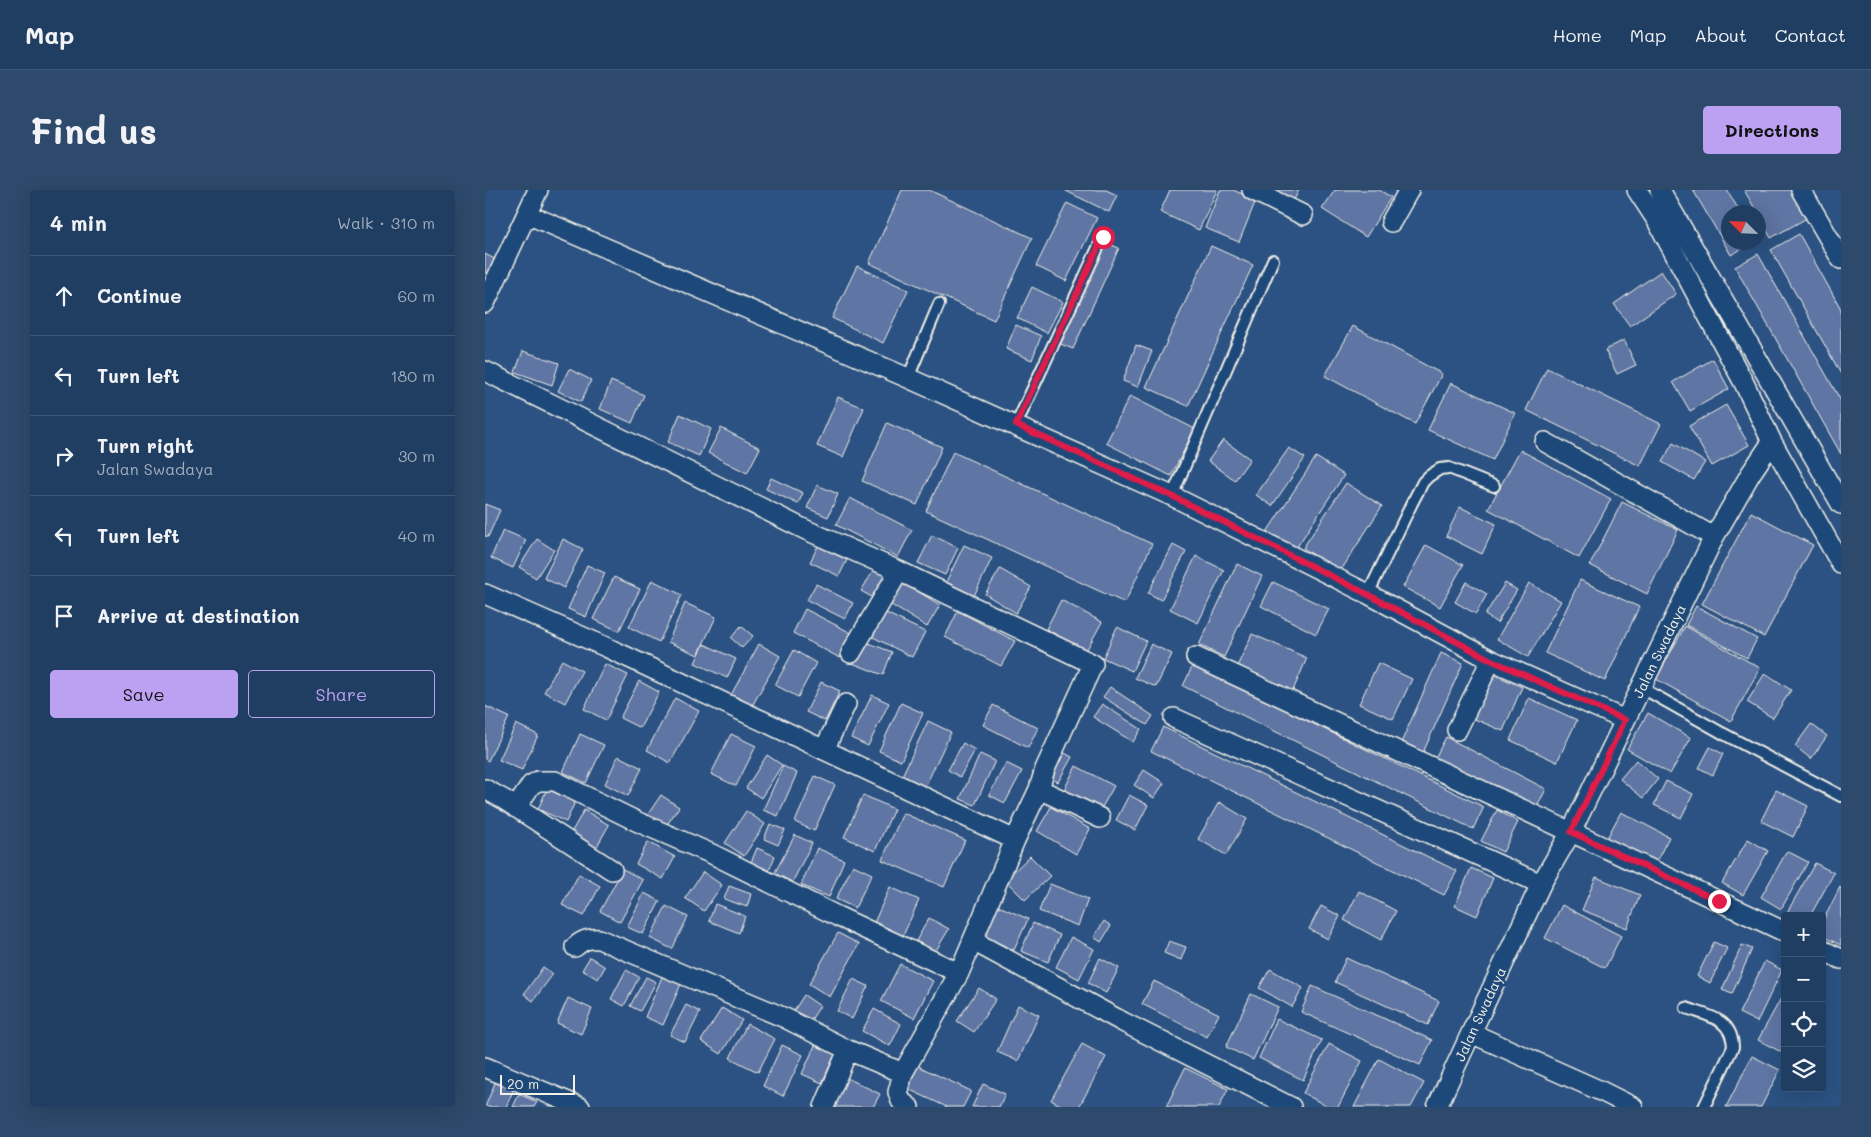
<!DOCTYPE html>
<meta charset="utf-8">
<style>
:root{--surface:#203e62;--page:#2d496b;--text:#f1f3f6;--muted:#a2aebe;--line:#3d5777;--accent:#bca0f2}
body{margin:0;font-family:Mali,sans-serif;background:var(--page);color:var(--text)}
.controls{position:absolute;right:15px;bottom:15px;display:grid;overflow:hidden;border-radius:5px;box-shadow:0 5px 20px #0002}
.controls button{width:45px;height:45px;display:grid;place-items:center;padding:0;border:0;border-bottom:1px solid var(--line);background:var(--surface);color:var(--text);font:25px sans-serif}
.compass{position:absolute;left:1236px;top:15px;width:45px;height:45px;border-radius:50%;background:var(--surface);box-shadow:0 5px 20px #0002;rotate:294deg}
.scale{position:absolute;left:15px;bottom:12px;width:75px;box-sizing:border-box;padding-left:5px;border:2px solid #f4f1e8;border-top:0;font-size:14px;line-height:18px;white-space:nowrap;color:#f4f1e8;-webkit-text-stroke:4px #1f4a7a;paint-order:stroke}
.stop{position:absolute;width:15px;height:15px;margin:-11px;border:4px solid #e11d48;border-radius:50%;background:#fff}
.stop.end{background:#e11d48;border-color:#fff;box-shadow:0 1px 5px #0008}
.list{margin:0;padding:0;list-style:none}
h2{display:flex;justify-content:space-between;align-items:center;height:65px;margin:0;padding:0 20px;font-size:21px}
h2 small{font-size:16px;font-weight:400;color:var(--muted)}
.list li{display:grid;grid-template-columns:32px 1fr auto;gap:15px;align-items:center;box-sizing:border-box;height:80px;padding:0 20px;border-top:1px solid var(--line)}
.list b{display:block;font-size:19px;white-space:nowrap}
.list p{margin:0;font-size:16px;white-space:nowrap;color:var(--muted)}
.list em{font-size:16px;font-style:normal;color:var(--muted)}
.actions{display:flex;gap:10px;padding:15px 20px}
.actions a{flex:1;padding:11px 0;border:1px solid var(--accent);border-radius:5px;text-align:center;font-size:18px;color:var(--accent)}
.actions .main{background:var(--accent);color:#111}
.icon{flex:none;width:28px;height:28px;fill:none;stroke:currentColor;stroke-width:2;stroke-linecap:round;stroke-linejoin:round}
.map{position:relative;flex:none;width:1356px;height:917px;overflow:hidden;border-radius:5px}
header{display:flex;align-items:center;gap:30px;box-sizing:border-box;height:70px;padding:0 25px;background:var(--surface);border-bottom:1px solid var(--line)}
header strong{font-size:24px}
nav{display:flex;gap:28px;margin-inline-start:auto;font-size:18px}
.intro{display:flex;align-items:center;justify-content:space-between;box-sizing:border-box;height:120px;padding:0 30px}
h1{margin:0;font-size:35px}
.button{padding:12px 22px;border-radius:5px;background:var(--accent);color:#111;font-size:18px;font-weight:700}
main{display:flex;gap:30px;padding:0 30px}
aside{flex:1;background:var(--surface);border-radius:5px;box-shadow:0 5px 20px #0002}
.map>svg:first-child{display:block}
</style>
<header>
<strong>Map</strong>
<nav><a>Home</a><a>Map</a><a>About</a><a>Contact</a></nav>
</header>
<div class="intro"><h1>Find us</h1><a class="button">Directions</a></div>
<main>
<aside>
<h2>4 min<small>Walk · 310 m</small></h2>
<ul class="list">
<li><svg class="icon" aria-label="ahead" viewBox="0 0 24 24"><path d="M12 20V5M6 11l6-6 6 6"/></svg><div><b>Continue</b></div><em>60 m</em></li>
<li><svg class="icon" aria-label="left" viewBox="0 0 24 24"><path d="M17 20v-9H6M10 6l-5 5 5 5"/></svg><div><b>Turn left</b></div><em>180 m</em></li>
<li><svg class="icon" aria-label="right" viewBox="0 0 24 24"><path d="M7 20v-9h11M14 6l5 5-5 5"/></svg><div><b>Turn right</b><p>Jalan Swadaya</p></div><em>30 m</em></li>
<li><svg class="icon" aria-label="left" viewBox="0 0 24 24"><path d="M17 20v-9H6M10 6l-5 5 5 5"/></svg><div><b>Turn left</b></div><em>40 m</em></li>
<li><svg class="icon" aria-label="arrive" viewBox="0 0 24 24"><path d="M6 21V4h12l-3 4 3 4H6"/></svg><div><b>Arrive at destination</b></div></li>
</ul>
<div class="actions"><a class="main">Save</a><a>Share</a></div>
</aside>
<div class="map">
<svg width="1356" height="917" viewBox="0 0 1356 917">
<rect width="100%" height="100%" fill="#2b5282"/>
<filter id="ink" filterUnits="userSpaceOnUse"><feTurbulence type="fractalNoise" baseFrequency=".02" numOctaves="2"/><feDisplacementMap in="SourceGraphic" scale="10" xChannelSelector="R" yChannelSelector="G"/><feConvolveMatrix kernelMatrix="1 2 1 2 8 2 1 2 1" color-interpolation-filters="sRGB"/></filter>
<g filter="url(#ink)">
<path fill="#5e74a3" stroke="#f4f1e8" d="M 417,0 L 444,0 L 547,48 L 509,130 L 384,73 Z
M 581,0 L 621,0 L 632,5 L 624,22 L 581,1 Z
M 685,0 L 732,0 L 714,40 L 675,22 Z
M 735,0 L 748,0 L 771,10 L 754,52 L 720,38 Z
M 783,0 L 814,0 L 808,12 Z
M 850,0 L 894,0 L 906,7 L 881,47 L 837,19 Z
M 1208,0 L 1242,0 L 1255,22 L 1244,22 L 1244,52 L 1269,52 L 1246,65 Z
M 1259,0 L 1306,0 L 1322,28 L 1286,48 L 1274,26 L 1274,22 L 1272,22 Z
M 582,13 L 612,28 L 581,91 L 551,76 Z
M 1314,44 L 1356,119 L 1356,184 L 1286,60 Z
M 619,52 L 634,58 L 588,159 L 573,153 Z
M 726,56 L 768,75 L 703,216 L 661,197 Z
M 0,64 L 17,73 L 9,87 L 0,83 Z
M 1273,64 L 1356,211 L 1356,264 L 1250,77 Z
M 372,76 L 423,100 L 398,153 L 347,128 Z
M 1176,81 L 1191,104 L 1145,136 L 1129,114 Z
M 547,97 L 578,112 L 562,143 L 532,128 Z
M 531,135 L 556,146 L 547,170 L 521,159 Z
M 868,136 L 957,184 L 930,234 L 840,186 Z
M 1139,150 L 1151,175 L 1132,184 L 1120,160 Z
M 651,155 L 667,161 L 653,197 L 638,191 Z
M 38,161 L 74,173 L 67,195 L 30,182 Z
M 1228,169 L 1244,199 L 1205,221 L 1188,192 Z
M 1062,178 L 1176,234 L 1155,276 L 1041,220 Z
M 84,179 L 106,190 L 96,212 L 73,201 Z
M 126,191 L 159,205 L 147,233 L 115,219 Z
M 966,193 L 1030,223 L 1008,270 L 943,240 Z
M 645,206 L 710,239 L 686,286 L 621,253 Z
M 353,207 L 379,218 L 358,267 L 332,256 Z
M 1241,215 L 1264,255 L 1227,276 L 1204,236 Z
M 195,224 L 226,239 L 214,266 L 183,252 Z
M 402,233 L 457,257 L 432,315 L 377,291 Z
M 236,238 L 275,258 L 262,283 L 223,263 Z
M 738,250 L 765,269 L 750,290 L 723,271 Z
M 1188,253 L 1220,272 L 1209,290 L 1177,272 Z
M 804,258 L 820,268 L 787,316 L 771,305 Z
M 1035,260 L 1126,309 L 1094,368 L 1003,319 Z
M 468,262 L 667,354 L 640,413 L 441,321 Z
M 831,267 L 859,285 L 810,360 L 782,342 Z
M 286,288 L 318,303 L 313,314 L 281,299 Z
M 861,293 L 897,316 L 855,382 L 818,358 Z
M 332,295 L 353,304 L 343,327 L 322,318 Z
M 365,308 L 427,340 L 413,367 L 351,335 Z
M 1137,312 L 1193,340 L 1162,404 L 1105,375 Z
M 0,314 L 15,320 L 3,347 L 0,346 Z
M 975,317 L 1011,334 L 997,364 L 961,346 Z
M 1266,322 L 1328,355 L 1279,447 L 1217,414 Z
M 18,340 L 41,350 L 28,378 L 6,368 Z
M 447,345 L 473,358 L 460,385 L 433,373 Z
M 52,349 L 69,360 L 51,388 L 34,377 Z
M 78,349 L 98,359 L 79,398 L 59,388 Z
M 479,355 L 507,368 L 487,410 L 459,396 Z
M 688,355 L 701,362 L 676,410 L 663,403 Z
M 941,355 L 978,375 L 955,417 L 918,397 Z
M 333,356 L 362,370 L 354,386 L 325,372 Z
M 711,366 L 739,380 L 713,433 L 685,419 Z
M 752,374 L 777,386 L 739,467 L 714,455 Z
M 102,375 L 120,383 L 101,427 L 83,419 Z
M 390,378 L 406,388 L 392,410 L 376,401 Z
M 515,379 L 546,397 L 531,423 L 500,404 Z
M 129,387 L 155,399 L 134,441 L 108,429 Z
M 167,390 L 197,405 L 174,452 L 144,437 Z
M 1095,390 L 1154,417 L 1120,491 L 1060,463 Z
M 416,391 L 455,415 L 442,437 L 403,413 Z
M 788,392 L 844,419 L 831,444 L 776,416 Z
M 981,392 L 1002,404 L 991,424 L 970,412 Z
M 1020,393 L 1032,400 L 1012,433 L 1000,425 Z
M 1044,393 L 1076,411 L 1043,467 L 1012,449 Z
M 331,394 L 368,413 L 360,429 L 322,410 Z
M 576,410 L 617,432 L 601,461 L 561,439 Z
M 200,413 L 231,427 L 213,465 L 183,452 Z
M 1211,416 L 1272,449 L 1262,468 L 1201,435 Z
M 320,419 L 368,444 L 355,468 L 308,443 Z
M 473,421 L 530,451 L 516,476 L 460,447 Z
M 399,422 L 440,442 L 427,467 L 386,446 Z
M 256,436 L 268,446 L 257,458 L 246,448 Z
M 1200,436 L 1275,478 L 1246,531 L 1171,489 Z
M 632,437 L 661,451 L 647,481 L 618,468 Z
M 767,444 L 822,468 L 806,505 L 750,481 Z
M 376,450 L 407,462 L 398,485 L 367,473 Z
M 219,454 L 251,469 L 242,488 L 210,473 Z
M 274,454 L 295,466 L 267,516 L 246,505 Z
M 666,454 L 687,464 L 671,497 L 650,488 Z
M 309,460 L 331,473 L 313,507 L 290,495 Z
M 956,463 L 978,473 L 937,565 L 915,555 Z
M 77,470 L 97,481 L 80,513 L 59,502 Z
M 893,473 L 927,489 L 908,529 L 874,514 Z
M 120,474 L 143,485 L 121,530 L 99,519 Z
M 708,475 L 999,617 L 988,639 L 698,496 Z
M 1006,483 L 1037,497 L 1018,541 L 987,528 Z
M 1280,483 L 1306,500 L 1288,528 L 1262,512 Z
M 154,491 L 174,502 L 155,538 L 135,528 Z
M 336,492 L 355,501 L 340,531 L 321,522 Z
M 625,497 L 668,526 L 662,535 L 618,507 Z
M 387,505 L 404,513 L 383,556 L 366,548 Z
M 190,508 L 214,521 L 185,573 L 162,560 Z
M 1044,508 L 1092,530 L 1072,572 L 1025,550 Z
M 416,513 L 438,523 L 416,571 L 394,561 Z
M 617,514 L 656,539 L 648,552 L 608,527 Z
M 508,515 L 553,538 L 543,558 L 498,535 Z
M 0,516 L 24,527 L 3,571 L 0,569 Z
M 1163,523 L 1206,548 L 1185,584 L 1142,559 Z
M 443,531 L 466,542 L 439,599 L 416,588 Z
M 31,534 L 53,545 L 37,580 L 14,570 Z
M 1326,534 L 1342,546 L 1326,569 L 1310,556 Z
M 678,537 L 972,681 L 959,705 L 666,561 Z
M 95,544 L 119,555 L 101,593 L 78,582 Z
M 246,544 L 271,556 L 251,596 L 226,584 Z
M 961,547 L 1061,599 L 1049,623 L 949,570 Z
M 478,553 L 490,560 L 475,587 L 463,580 Z
M 1225,557 L 1238,564 L 1228,585 L 1214,578 Z
M 574,560 L 587,567 L 573,592 L 560,585 Z
M 495,564 L 510,571 L 490,615 L 475,609 Z
M 282,565 L 297,575 L 276,608 L 261,598 Z
M 133,566 L 157,578 L 143,606 L 120,594 Z
M 1151,570 L 1173,589 L 1158,608 L 1135,589 Z
M 521,573 L 537,581 L 520,613 L 504,605 Z
M 298,576 L 312,583 L 293,626 L 278,620 Z
M 591,576 L 629,596 L 616,619 L 579,600 Z
M 659,580 L 679,593 L 669,608 L 649,595 Z
M 330,586 L 350,595 L 329,641 L 310,632 Z
M 1181,591 L 1208,604 L 1196,628 L 1169,615 Z
M 62,599 L 90,612 L 81,632 L 53,619 Z
M 1291,600 L 1323,616 L 1308,647 L 1276,631 Z
M 176,605 L 194,617 L 179,639 L 161,627 Z
M 378,605 L 409,619 L 390,661 L 359,647 Z
M 644,605 L 663,615 L 650,640 L 631,630 Z
M 734,612 L 762,629 L 741,665 L 713,649 Z
M 566,617 L 605,639 L 591,664 L 552,641 Z
M 99,620 L 124,635 L 111,658 L 86,643 Z
M 1012,620 L 1033,632 L 1018,662 L 996,651 Z
M 261,621 L 280,634 L 259,666 L 240,653 Z
M 1136,622 L 1184,647 L 1170,674 L 1122,648 Z
M 418,623 L 480,650 L 459,697 L 397,670 Z
M 285,634 L 300,640 L 293,655 L 279,649 Z
M 310,645 L 327,653 L 307,693 L 289,684 Z
M 1263,649 L 1283,661 L 1258,705 L 1237,693 Z
M 163,652 L 190,667 L 178,689 L 151,674 Z
M 272,658 L 290,666 L 283,683 L 265,675 Z
M 332,658 L 359,670 L 344,707 L 316,695 Z
M 1302,661 L 1323,672 L 1296,719 L 1276,707 Z
M 545,666 L 565,686 L 540,710 L 520,690 Z
M 1330,673 L 1349,683 L 1325,726 L 1300,726 Z
M 368,675 L 387,684 L 370,718 L 351,709 Z
M 986,678 L 1008,688 L 992,726 L 970,716 Z
M 138,679 L 158,690 L 135,732 L 115,721 Z
M 218,682 L 237,695 L 219,721 L 200,708 Z
M 94,684 L 115,696 L 99,726 L 77,715 Z
M 1111,687 L 1155,705 L 1142,738 L 1097,720 Z
M 565,694 L 603,709 L 593,736 L 554,721 Z
M 244,696 L 266,704 L 262,717 L 239,709 Z
M 405,697 L 434,710 L 417,748 L 388,735 Z
M 1355,697 L 1356,698 L 1356,755 L 1337,746 L 1337,733 Z
M 874,701 L 911,721 L 896,750 L 859,730 Z
M 159,703 L 175,711 L 158,744 L 142,737 Z
M 507,713 L 543,729 L 529,760 L 493,744 Z
M 230,714 L 260,726 L 254,743 L 224,731 Z
M 1077,715 L 1136,746 L 1120,778 L 1060,748 Z
M 181,716 L 203,727 L 187,759 L 165,748 Z
M 836,716 L 855,726 L 843,749 L 824,739 Z
M 444,728 L 464,739 L 450,762 L 431,751 Z
M 619,731 L 626,736 L 616,752 L 609,747 Z
M 548,733 L 575,745 L 563,772 L 536,761 Z
M 353,743 L 374,754 L 345,807 L 324,794 Z
M 586,747 L 609,759 L 594,789 L 571,777 Z
M 684,751 L 701,757 L 696,770 L 679,763 Z
M 1229,752 L 1242,758 L 1225,793 L 1212,786 Z
M 1257,755 L 1267,759 L 1247,804 L 1237,800 Z
M 105,767 L 120,777 L 113,789 L 97,780 Z
M 615,768 L 634,778 L 621,803 L 603,793 Z
M 861,768 L 954,811 L 943,835 L 850,792 Z
M 1280,771 L 1297,780 L 1272,832 L 1254,823 Z
M 415,774 L 448,791 L 429,828 L 396,811 Z
M 58,777 L 68,784 L 48,811 L 39,804 Z
M 785,779 L 818,798 L 807,817 L 774,798 Z
M 141,780 L 154,787 L 139,816 L 126,809 Z
M 161,787 L 171,792 L 155,821 L 145,816 Z
M 177,787 L 196,794 L 178,835 L 160,827 Z
M 368,789 L 383,796 L 367,829 L 352,821 Z
M 669,791 L 734,824 L 722,847 L 657,814 Z
M 827,796 L 947,850 L 935,875 L 816,822 Z
M 494,798 L 511,809 L 489,842 L 472,831 Z
M 1300,801 L 1300,864 L 1273,850 Z
M 766,804 L 793,817 L 768,870 L 741,857 Z
M 319,805 L 335,816 L 324,833 L 308,822 Z
M 83,808 L 107,819 L 96,844 L 72,833 Z
M 201,815 L 215,822 L 200,852 L 185,845 Z
M 533,815 L 554,825 L 533,871 L 512,862 Z
M 237,818 L 257,830 L 236,864 L 216,851 Z
M 389,819 L 416,834 L 405,856 L 377,841 Z
M 792,829 L 837,850 L 818,890 L 774,868 Z
M 262,834 L 290,849 L 273,882 L 245,868 Z
M 331,853 L 351,862 L 337,893 L 317,884 Z
M 597,854 L 621,867 L 594,917 L 579,917 L 566,910 Z
M 844,854 L 877,871 L 853,917 L 843,917 L 818,903 Z
M 297,855 L 318,865 L 298,906 L 278,896 Z
M 1267,866 L 1295,880 L 1276,917 L 1241,917 Z
M 894,869 L 939,893 L 926,917 L 869,917 Z
M 433,876 L 486,901 L 478,917 L 462,917 L 423,899 Z
M 700,878 L 743,899 L 734,917 L 681,917 Z
M 358,886 L 395,904 L 388,917 L 343,917 Z
M 12,888 L 30,896 L 21,917 L 0,917 Z
M 498,894 L 520,904 L 514,917 L 487,917 Z
M 34,904 L 52,912 L 49,917 L 28,917 Z"/>
<g fill="none" stroke-linecap="round" stroke-linejoin="round">
<defs>
<path id="lane" d="M 423,188 L 454,114
M 531,235 L 618,47
M 687,306 L 788,70
M 883,404 L 927,313 L 938,292 L 944,286 L 955,279 L 964,278 L 1009,296
M 1157,498 L 1237,543 L 1356,606
M 1201,818 C 1223,826 1247,828 1248,857 L 1219,917"/>
<path id="street" d="M 767,0 L 818,25
M 1152,0 L 1171,29 L 1259,193 L 1287,252 L 1356,374
M 1175,0 L 1356,314
M 1316,0 L 1356,69
M 42,24 L 423,188 L 687,306 L 883,404 L 1006,470 L 1140,530
M 906,32 L 924,0
M 0,113 L 53,0
M 0,181 L 319,339 L 414,381 L 608,474 L 560,579 L 554,599 L 530,650
M 1060,252 L 1229,347
M 0,404 L 121,457 L 530,650 L 474,783 L 418,883 L 413,902 L 416,911 L 424,917
M 366,463 L 414,381
M 711,467 L 1300,742
M 689,528 L 1056,694
M 972,540 L 1006,470
M 339,560 L 361,514
M 0,599 L 18,609 L 127,680
M 554,599 L 615,628
M 31,618 L 46,595 L 53,591 L 70,591 L 153,632 L 227,664 L 352,726 L 474,783
M 488,751 L 638,832 L 806,917
M 90,757 C 98,750 103,748 114,749 L 300,828 L 363,860 L 418,883
M 1337,760 L 1356,769
M 986,843 L 1118,902 L 1148,917
M 0,877 L 95,917
M 339,917 L 363,860
M 952,917 L 986,843 L 1056,694 L 1086,642 L 1229,347 L 1266,283 L 1287,252"/>
</defs>
<use href="#lane" stroke="#f4f1e8" stroke-width="14"/>
<use href="#street" stroke="#f4f1e8" stroke-width="22"/>
<use href="#lane" stroke="#1f4a7a" stroke-width="10"/>
<use href="#street" stroke="#1f4a7a" stroke-width="19"/>
</g>
</g>
<g fill="none" stroke-linecap="round" stroke-linejoin="round" filter="url(#ink)">
<path stroke="#e11d48" stroke-width="6" d="M 618,47 L 531,235 L 687,306 L 882,404 L 1006,470 L 1140,530 L 1086,642 L 1234,711"/>
</g>
<g text-anchor="middle" dominant-baseline="central" stroke-width="5" stroke-linejoin="round" paint-order="stroke">
<g font-size="14" fill="#f4f1e8" stroke="#1f4a7a">
<text transform="translate(1174 461) rotate(-64)">Jalan Swadaya</text>
<text transform="translate(995 824) rotate(-65)">Jalan Swadaya</text>
</g>
</g>
</svg>
<div class="controls">
<button>+</button>
<button>−</button>
<button><svg class="icon" aria-label="locate" viewBox="0 0 24 24"><circle cx="12" cy="12" r="6"/><path d="M12 2v4M12 18v4M2 12h4M18 12h4"/></svg></button>
<button><svg class="icon" aria-label="layers" viewBox="0 0 24 24"><path d="M12 4l9 5-9 5-9-5zM3 14l9 5 9-5"/></svg></button>
</div>
<svg class="compass" viewBox="-18 -18 36 36"><path d="M0-13l5 13h-10z" fill="#e53935"/><path d="M0 13l5-13h-10z" fill="#a2aebe"/></svg>
<div class="scale">20 m</div>
<div class="stop" style="left:618px;top:47px"></div>
<div class="stop end" style="left:1234px;top:711px"></div>
</div>
</main>
